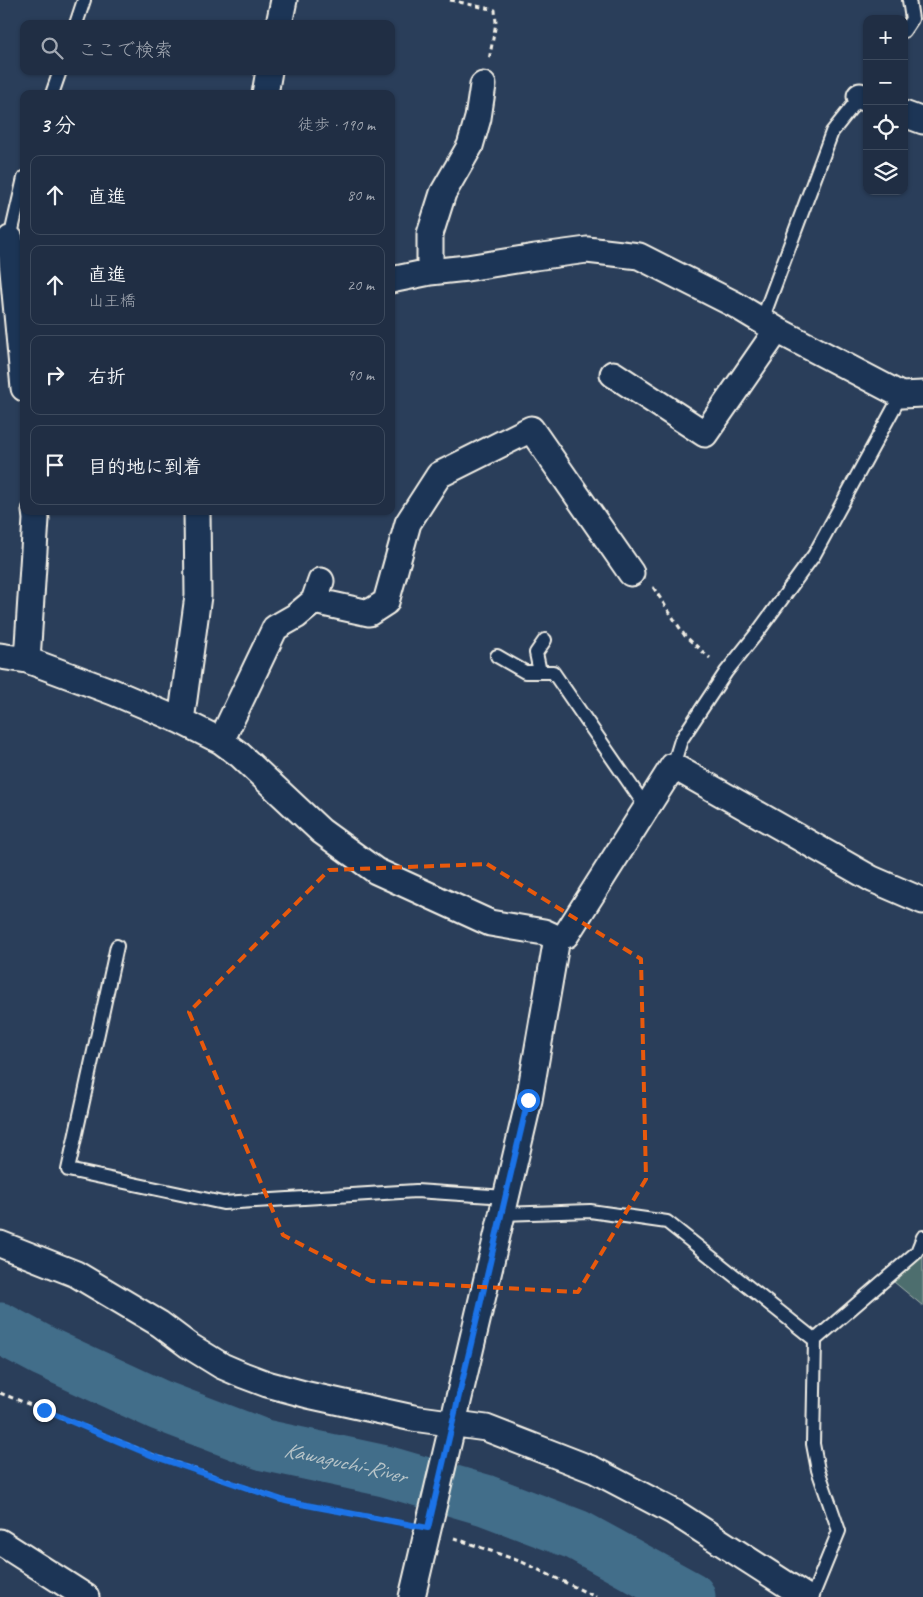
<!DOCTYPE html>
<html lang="ja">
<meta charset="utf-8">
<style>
:root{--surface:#202e44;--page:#28364b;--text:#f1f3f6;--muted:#a2a8b2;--line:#3d4a5d}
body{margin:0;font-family:Caveat,"Klee One",sans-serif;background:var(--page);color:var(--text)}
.controls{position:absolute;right:15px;top:15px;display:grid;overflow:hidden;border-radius:10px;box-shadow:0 1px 4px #0004}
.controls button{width:45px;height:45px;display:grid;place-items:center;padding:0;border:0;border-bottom:1px solid var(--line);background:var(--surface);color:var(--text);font:25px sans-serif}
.stop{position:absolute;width:15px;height:15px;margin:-11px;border:4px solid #1a73e8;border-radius:50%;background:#fff}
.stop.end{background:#1a73e8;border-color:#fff;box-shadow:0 1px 5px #0008}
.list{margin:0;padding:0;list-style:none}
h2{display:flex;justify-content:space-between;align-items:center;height:65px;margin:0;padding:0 20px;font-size:21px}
h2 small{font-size:16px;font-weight:400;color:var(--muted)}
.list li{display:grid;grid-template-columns:32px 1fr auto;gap:15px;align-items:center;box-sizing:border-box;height:80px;margin:0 10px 10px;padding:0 10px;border:1px solid var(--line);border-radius:10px}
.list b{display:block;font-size:19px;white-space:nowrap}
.list p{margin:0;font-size:16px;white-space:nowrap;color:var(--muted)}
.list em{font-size:16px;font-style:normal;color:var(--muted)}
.icon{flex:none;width:28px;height:28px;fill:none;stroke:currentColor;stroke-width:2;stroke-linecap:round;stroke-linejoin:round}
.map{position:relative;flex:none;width:923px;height:1597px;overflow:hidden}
.search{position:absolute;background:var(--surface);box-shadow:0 1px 4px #0004;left:20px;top:20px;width:375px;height:55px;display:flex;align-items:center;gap:12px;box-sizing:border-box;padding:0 18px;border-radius:10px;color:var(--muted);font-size:19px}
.panel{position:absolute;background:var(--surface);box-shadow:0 1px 4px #0004;left:20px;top:90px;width:375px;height:425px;border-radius:10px}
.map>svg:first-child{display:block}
</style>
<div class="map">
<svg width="923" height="1597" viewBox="0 0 923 1597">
<rect width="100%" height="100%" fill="#2a3e5a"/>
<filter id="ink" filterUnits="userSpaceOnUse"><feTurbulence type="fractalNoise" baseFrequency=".02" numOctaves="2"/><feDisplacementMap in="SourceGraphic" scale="10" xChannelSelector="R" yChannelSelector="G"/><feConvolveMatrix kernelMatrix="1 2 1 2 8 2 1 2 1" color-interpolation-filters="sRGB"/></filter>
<g filter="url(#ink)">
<path fill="#4e6e6e" stroke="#a1b0ab" d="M 923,1237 L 923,1306 L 888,1277 Z"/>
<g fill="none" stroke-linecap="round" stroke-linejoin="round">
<path stroke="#436e8a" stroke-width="51" id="s1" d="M 0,1328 L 45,1352 L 159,1405 L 264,1445 L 385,1471 L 485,1500 L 577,1535 L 690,1597"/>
<defs>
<path id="lane" d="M 76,24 L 84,0
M 904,31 L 912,19 L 909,0
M 52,94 L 60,71
M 10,239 L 24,178
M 762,320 L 832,132 L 863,93
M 497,656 L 525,672 L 553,672 L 639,797 L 650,803
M 540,672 L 536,653 L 545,640
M 673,766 L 681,740 L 726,672 L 757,633 L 814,555 L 901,395
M 117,946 L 68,1170 L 223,1203 L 416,1191 L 506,1197
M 502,1214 L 590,1211 L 667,1222 L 815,1340
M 812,1597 L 839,1531 L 818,1470 L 813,1444 L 815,1340 L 917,1252 L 923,1237"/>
<path id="street" d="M 279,24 L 284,0
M 265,94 L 269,71
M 860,96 L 867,99
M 904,114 L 923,121
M 10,239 L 24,388
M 430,272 L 430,234 L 443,193 L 470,146 L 478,118 L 483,85
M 391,280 L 430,272 L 467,268 L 535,257 L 587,250 L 639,256 L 734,304 L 777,330 L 901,395 L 923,394
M 613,374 L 705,434 L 777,330
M 321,581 L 314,601 L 369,613 L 386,602 L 408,523 L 439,475 L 531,429 L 631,573
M 0,656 L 27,660 L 113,692 L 181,721 L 221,741 L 240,755 L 321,831 L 376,871 L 490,923 L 544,932 L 557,938 L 566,935 L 673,766 L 872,879 L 923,901
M 27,660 L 36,519 L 35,511
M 181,721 L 198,596 L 197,511
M 221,741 L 275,628 L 296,616 L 314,601
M 0,1244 L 76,1274 L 160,1324 L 188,1345 L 222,1366 L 243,1375 L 267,1384 L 308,1395 L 413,1418 L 486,1428 L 594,1470 L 674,1512 L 806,1597
M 0,1542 L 86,1597
M 412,1597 L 529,1100 L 557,938"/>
</defs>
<use href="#lane" stroke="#f4f1e8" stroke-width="16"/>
<use href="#street" stroke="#f4f1e8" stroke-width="29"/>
<path stroke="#f4f1e8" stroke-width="3" stroke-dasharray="5 4" stroke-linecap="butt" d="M 450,0 L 495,10 L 496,23 L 489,60
M 653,587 L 685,636 L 710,658
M 0,1393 L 44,1410 L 153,1455 L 285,1501 L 402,1523
M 454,1538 L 522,1562 L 596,1597"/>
<use href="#lane" stroke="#1d3557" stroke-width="12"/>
<use href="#street" stroke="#1d3557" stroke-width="25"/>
</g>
</g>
<g fill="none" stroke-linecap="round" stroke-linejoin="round" filter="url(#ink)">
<path stroke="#1a73e8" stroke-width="6" d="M 44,1410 L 153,1456 L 285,1501 L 428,1528 L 528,1100"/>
</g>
<path fill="none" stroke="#e8590c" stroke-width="4" stroke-dasharray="10 6" stroke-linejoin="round" d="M 487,864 L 641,959 L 646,1179 L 578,1292 L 371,1281 L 283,1235 L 189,1012 L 329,870 Z"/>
<g text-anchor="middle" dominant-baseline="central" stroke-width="4.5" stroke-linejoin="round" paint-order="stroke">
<g font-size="22" font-style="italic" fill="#b6c3c7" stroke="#1d3557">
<text stroke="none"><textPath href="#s1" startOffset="372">Kawaguchi-River</textPath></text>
</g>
</g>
</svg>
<div class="controls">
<button>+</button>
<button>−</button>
<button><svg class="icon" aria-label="locate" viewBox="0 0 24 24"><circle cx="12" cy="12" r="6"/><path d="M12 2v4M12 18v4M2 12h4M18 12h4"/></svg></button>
<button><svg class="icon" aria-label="layers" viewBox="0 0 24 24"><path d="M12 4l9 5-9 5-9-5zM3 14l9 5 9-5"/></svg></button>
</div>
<div class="stop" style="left:528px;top:1100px"></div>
<div class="stop end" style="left:44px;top:1410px"></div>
<div class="search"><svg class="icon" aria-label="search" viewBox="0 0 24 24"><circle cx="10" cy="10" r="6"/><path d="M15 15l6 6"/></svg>ここで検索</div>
<section class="panel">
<h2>3 分<small>徒歩 · 190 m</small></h2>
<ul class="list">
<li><svg class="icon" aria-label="ahead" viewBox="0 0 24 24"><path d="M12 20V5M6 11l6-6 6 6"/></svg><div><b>直進</b></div><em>80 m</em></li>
<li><svg class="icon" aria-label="ahead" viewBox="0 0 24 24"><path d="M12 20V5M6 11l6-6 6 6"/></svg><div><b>直進</b><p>山王橋</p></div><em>20 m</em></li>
<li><svg class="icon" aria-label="right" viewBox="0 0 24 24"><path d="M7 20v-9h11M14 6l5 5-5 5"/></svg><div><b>右折</b></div><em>90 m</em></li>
<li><svg class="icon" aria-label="arrive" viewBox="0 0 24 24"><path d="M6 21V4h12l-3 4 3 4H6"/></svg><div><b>目的地に到着</b></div></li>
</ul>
</section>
</div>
